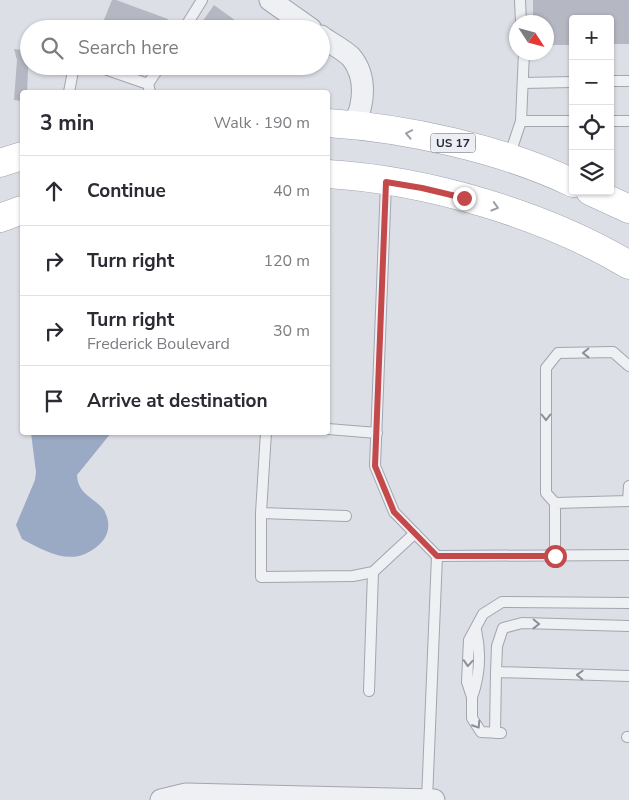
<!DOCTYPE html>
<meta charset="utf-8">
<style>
:root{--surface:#fff;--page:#f2f2f3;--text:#2b2b33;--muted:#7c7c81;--line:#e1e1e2}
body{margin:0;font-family:"Nunito Sans",sans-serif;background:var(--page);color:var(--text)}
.controls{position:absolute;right:15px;top:15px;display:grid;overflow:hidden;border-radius:5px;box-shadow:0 1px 4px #0004}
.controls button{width:45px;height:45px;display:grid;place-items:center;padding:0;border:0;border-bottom:1px solid var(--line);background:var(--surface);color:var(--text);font:25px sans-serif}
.compass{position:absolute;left:509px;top:15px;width:45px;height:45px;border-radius:50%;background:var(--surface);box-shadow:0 1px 4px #0004;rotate:126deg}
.stop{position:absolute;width:15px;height:15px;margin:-11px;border:4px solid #c4494b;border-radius:50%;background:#fff}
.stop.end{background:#c4494b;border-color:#fff;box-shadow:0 1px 5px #0008}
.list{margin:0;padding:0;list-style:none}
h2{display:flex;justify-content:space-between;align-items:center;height:65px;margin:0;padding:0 20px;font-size:21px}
h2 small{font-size:16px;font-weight:400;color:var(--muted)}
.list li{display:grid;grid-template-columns:32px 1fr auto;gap:15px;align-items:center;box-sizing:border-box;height:70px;padding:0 20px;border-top:1px solid var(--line)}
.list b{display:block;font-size:19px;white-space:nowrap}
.list p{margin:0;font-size:16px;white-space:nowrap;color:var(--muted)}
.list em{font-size:16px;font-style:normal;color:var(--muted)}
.icon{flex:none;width:28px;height:28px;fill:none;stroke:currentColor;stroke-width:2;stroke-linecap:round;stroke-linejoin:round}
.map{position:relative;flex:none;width:629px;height:800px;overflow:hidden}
.search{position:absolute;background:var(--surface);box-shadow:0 1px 4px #0004;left:20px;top:20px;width:310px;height:55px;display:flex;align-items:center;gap:12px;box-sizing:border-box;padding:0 18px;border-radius:28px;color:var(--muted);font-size:19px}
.panel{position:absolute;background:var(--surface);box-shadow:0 1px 4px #0004;left:20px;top:90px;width:310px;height:345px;border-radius:5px}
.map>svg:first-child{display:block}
</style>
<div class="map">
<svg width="629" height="800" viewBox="0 0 629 800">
<rect width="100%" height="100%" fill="#dddfe6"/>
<path fill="#9aa9c4" d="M 31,433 L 111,433 L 77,475 C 78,495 94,497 104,510 C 105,511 106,515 107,517 C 112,534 102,545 87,553 C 66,564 41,549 22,539 L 16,525 L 35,480 L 36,472 Z"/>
<path fill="#b5b8c2" d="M 112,0 L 116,0 L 168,19 L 164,29 L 107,29 L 101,27 Z
M 533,0 L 629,0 L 629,44 L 610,44 L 610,19 L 573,19 L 573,45 L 546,45 L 546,22 L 533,22 Z
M 214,5 L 239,23 L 236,29 L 197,29 Z
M 14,49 L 29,51 L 27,92 L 22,92 L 22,101 L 14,100 L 17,60 Z"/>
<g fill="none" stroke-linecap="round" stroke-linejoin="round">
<defs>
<path id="service" d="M 520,0 L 521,22
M 184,29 L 202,0
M 96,66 L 148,84
M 610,81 L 629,81
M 523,83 L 573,82
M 69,92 L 74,66
M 150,92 L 148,84 L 160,66
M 521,121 L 573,121
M 610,121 L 629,121
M 509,157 L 521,121 L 524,52
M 386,183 L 375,466 L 394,512 L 437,556
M 328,429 L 377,433
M 266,432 L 261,513 L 261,577 L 353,576 L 373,572 L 415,533
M 555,503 L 628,501 L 629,486
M 261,513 L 346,516
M 555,556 L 555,503 L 546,493 L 546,368 L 558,353 L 613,352 L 629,366
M 629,626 L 522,623 L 503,628 L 497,646 L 496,672 L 629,676
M 369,691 L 373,572
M 472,697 C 480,675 481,652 476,630
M 495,733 L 496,672
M 501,733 L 481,732 L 472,718 L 472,697 L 467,682 L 469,640 L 483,614 L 502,602 L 629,603
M 627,737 L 629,737
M 427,800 L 437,556 L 629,555"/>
<path id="minor" d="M 270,0 L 311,29
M 321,36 C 330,43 343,49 351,57 C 367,76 365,105 353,125
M 161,800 L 186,794 L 434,800"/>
<path id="primary" d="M 328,123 C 406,128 502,149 573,183
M 0,163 L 22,156
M 328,174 C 426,180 544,214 629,265
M 590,191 L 629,209
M 0,218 L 22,210"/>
</defs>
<use href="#service" stroke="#a3a6af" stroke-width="12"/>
<use href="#minor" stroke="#a3a6af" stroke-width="23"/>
<use href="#primary" stroke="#9da2b1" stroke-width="29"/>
<use href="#service" stroke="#eff0f4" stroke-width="10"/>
<use href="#minor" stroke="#eff0f4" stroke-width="21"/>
<use href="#primary" stroke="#fff" stroke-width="28"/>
</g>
<defs><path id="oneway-chevron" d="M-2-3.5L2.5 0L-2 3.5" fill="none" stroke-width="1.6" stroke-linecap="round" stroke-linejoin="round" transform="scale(1.25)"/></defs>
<g stroke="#9ea0a7">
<use href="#oneway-chevron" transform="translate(409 134) rotate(-169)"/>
<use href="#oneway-chevron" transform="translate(495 207) rotate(16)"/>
</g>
<g stroke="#8c8e98">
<use href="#oneway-chevron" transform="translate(586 353) rotate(179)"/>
<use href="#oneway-chevron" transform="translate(546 417) rotate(90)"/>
<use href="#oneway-chevron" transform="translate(536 624) rotate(1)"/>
<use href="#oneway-chevron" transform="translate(468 663) rotate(94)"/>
<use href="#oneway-chevron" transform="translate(580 675) rotate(-178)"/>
<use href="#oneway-chevron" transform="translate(477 725) rotate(57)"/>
</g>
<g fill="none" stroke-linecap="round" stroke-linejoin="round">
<path stroke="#c4494b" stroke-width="6" d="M 464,198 L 422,188 L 386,182 L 375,466 L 394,512 L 437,556 L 555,556"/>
</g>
<g text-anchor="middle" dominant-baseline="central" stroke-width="4.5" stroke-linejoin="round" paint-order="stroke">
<rect fill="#eceef4" stroke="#636672" stroke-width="1" x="430.5" y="133.5" width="45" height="19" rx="4"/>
<g font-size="12" font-weight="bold" fill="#282c3b">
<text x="453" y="143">US 17</text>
</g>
</g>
</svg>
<div class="controls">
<button>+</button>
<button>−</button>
<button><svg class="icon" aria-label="locate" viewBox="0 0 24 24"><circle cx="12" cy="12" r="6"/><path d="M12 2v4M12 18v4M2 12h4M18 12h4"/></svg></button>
<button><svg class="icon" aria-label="layers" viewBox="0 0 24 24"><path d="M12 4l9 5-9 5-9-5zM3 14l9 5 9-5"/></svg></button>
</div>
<svg class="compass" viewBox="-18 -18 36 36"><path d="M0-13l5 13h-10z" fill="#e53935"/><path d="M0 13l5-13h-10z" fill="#7c7c81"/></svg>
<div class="stop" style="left:555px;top:556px"></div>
<div class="stop end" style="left:464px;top:198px"></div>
<div class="search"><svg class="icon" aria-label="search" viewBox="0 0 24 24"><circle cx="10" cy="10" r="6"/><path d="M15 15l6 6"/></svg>Search here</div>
<section class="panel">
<h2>3 min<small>Walk · 190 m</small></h2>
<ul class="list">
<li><svg class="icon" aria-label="ahead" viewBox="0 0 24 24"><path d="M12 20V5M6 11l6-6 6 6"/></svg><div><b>Continue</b></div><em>40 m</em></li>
<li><svg class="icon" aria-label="right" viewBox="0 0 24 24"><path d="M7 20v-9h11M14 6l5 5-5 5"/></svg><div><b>Turn right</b></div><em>120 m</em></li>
<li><svg class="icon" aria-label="right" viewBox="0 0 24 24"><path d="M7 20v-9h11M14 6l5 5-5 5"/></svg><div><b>Turn right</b><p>Frederick Boulevard</p></div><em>30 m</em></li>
<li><svg class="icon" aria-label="arrive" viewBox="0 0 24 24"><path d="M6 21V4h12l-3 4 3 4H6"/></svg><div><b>Arrive at destination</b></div></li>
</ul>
</section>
</div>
